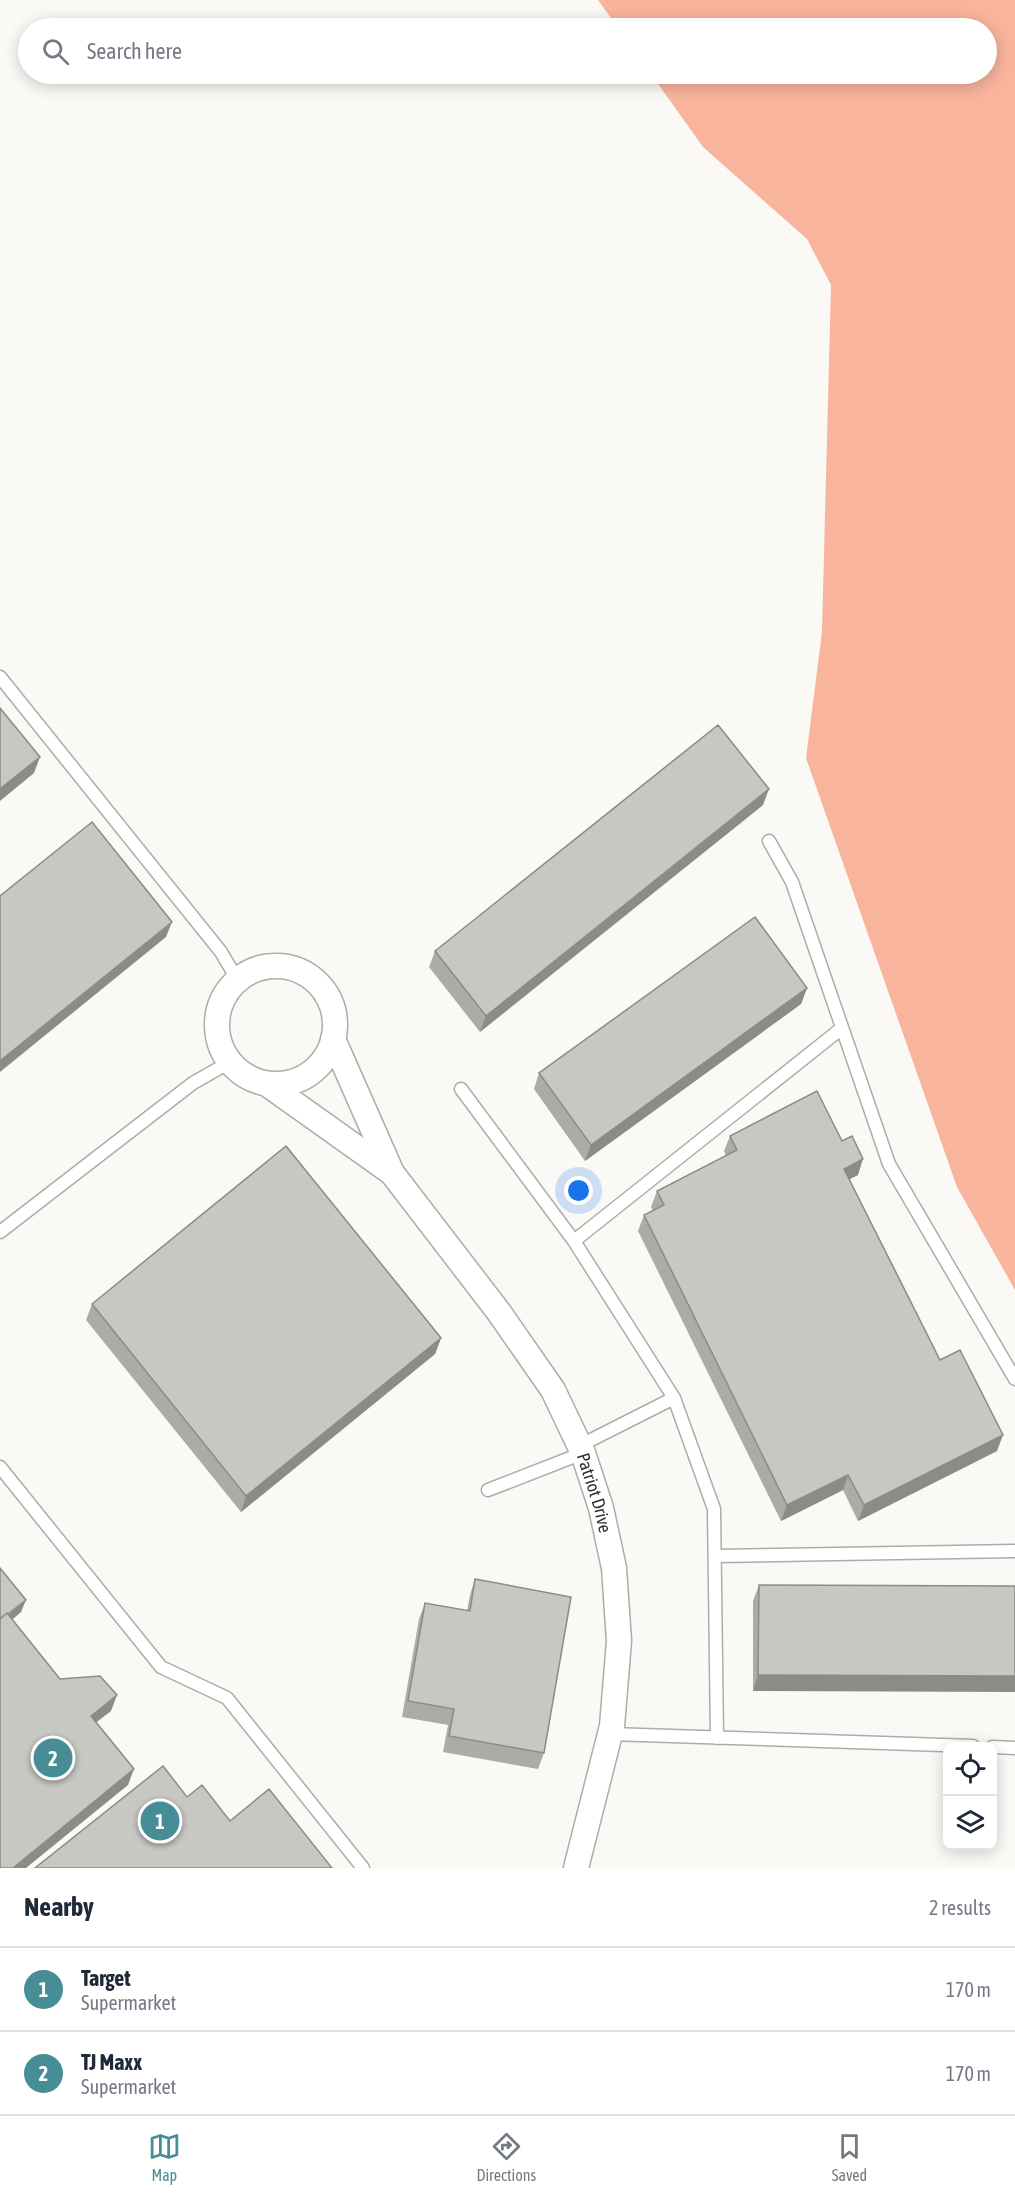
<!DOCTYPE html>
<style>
:root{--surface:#fff;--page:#f6f6f7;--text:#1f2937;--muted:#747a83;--line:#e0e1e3;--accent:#468d95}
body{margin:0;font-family:"Asap Condensed",sans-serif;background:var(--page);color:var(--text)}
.controls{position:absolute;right:18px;bottom:18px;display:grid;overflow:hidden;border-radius:12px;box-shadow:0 3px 15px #0003}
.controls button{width:54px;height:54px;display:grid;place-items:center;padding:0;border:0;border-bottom:2px solid var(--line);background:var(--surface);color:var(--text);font:30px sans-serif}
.you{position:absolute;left:579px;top:1191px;width:21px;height:21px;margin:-15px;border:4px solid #fff;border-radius:50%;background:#1a73e8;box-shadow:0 0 0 9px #1a73e833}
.badge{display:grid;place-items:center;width:39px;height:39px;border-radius:50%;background:var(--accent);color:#fff;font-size:20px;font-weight:700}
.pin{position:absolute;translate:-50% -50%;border:3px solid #fff;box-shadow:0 2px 6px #0006}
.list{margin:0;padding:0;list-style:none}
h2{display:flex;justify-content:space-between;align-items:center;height:78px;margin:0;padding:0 24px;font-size:26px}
h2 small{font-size:20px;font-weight:400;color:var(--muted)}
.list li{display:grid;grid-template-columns:39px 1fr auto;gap:18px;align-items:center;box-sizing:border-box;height:84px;padding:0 24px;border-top:2px solid var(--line)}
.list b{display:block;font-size:22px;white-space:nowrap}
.list p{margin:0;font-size:20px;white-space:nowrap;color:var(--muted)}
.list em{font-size:20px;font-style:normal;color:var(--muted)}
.icon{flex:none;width:33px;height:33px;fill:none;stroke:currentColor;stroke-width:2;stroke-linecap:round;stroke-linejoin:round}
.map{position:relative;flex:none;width:1015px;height:1868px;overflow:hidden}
.search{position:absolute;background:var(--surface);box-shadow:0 3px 15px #0003;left:18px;right:18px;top:18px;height:66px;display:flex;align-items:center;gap:15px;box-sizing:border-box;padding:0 21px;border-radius:33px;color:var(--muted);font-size:22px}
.sheet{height:246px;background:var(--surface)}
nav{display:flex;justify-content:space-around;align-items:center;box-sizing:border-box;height:84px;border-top:2px solid var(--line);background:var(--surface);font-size:16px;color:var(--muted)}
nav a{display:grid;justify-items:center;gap:3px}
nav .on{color:var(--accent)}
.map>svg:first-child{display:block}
</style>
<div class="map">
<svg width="1015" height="1868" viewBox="0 0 1015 1868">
<rect width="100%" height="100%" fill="#faf9f5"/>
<path fill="#f8b49c" d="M 598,0 L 1015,0 L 1015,1290 L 957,1187 L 806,758 L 822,632 L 831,285 L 807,239 L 703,147 L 651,74 L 986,74 L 986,28 L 618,28 Z"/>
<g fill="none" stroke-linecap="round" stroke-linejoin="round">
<defs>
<path id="lane" d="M 0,677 L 221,952 L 237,979
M 769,841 L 792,882 L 889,1164 L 1015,1379
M 461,1089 L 574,1241
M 0,1232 L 193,1083 L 230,1062
M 674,1398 L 714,1509 L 717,1738
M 579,1446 L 674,1398 L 574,1241 L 842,1028
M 0,1467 L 161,1667 L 227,1698 L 363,1868
M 488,1490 L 583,1453
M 715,1556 L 1015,1551
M 610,1734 L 973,1746
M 992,1747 L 1015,1748"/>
<g id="street">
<circle cx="276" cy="1025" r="59"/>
<path id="s1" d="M 333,1039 L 392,1173 L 498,1311 L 553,1390 L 583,1453 L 601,1508 L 614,1568 L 619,1641 L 612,1726 L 576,1868"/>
<path d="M 267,1084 L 392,1173"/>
</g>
</defs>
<use href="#lane" stroke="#adaca8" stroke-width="15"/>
<use href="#street" stroke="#adaca8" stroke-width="27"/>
<use href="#lane" stroke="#fff" stroke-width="12"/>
<use href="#street" stroke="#fff" stroke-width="24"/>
</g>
<path fill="#ababa8" d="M 763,805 L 480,1032 L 429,967 L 435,951 Z
M 807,988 L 801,1004 L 585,1161 L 534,1089 L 539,1073 Z
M 730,1136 L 858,1175 L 849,1179 L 940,1360 L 997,1451 L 858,1521 L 843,1490 L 781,1521 L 638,1231 L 644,1215 L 653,1211 L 651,1207 L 657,1191 L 726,1156 L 724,1151 Z
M 92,1304 L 441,1338 L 435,1354 L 241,1512 L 86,1320 Z
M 475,1579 L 544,1753 L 538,1769 L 443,1752 L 448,1725 L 402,1717 L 419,1619 L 425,1603 L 467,1611 L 470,1595 Z
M 759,1585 L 1015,1586 L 753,1691 L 753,1601 Z"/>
<path fill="#8b8b88" d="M 40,757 L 34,773 L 0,801 L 0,789 Z
M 769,789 L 763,805 L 480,1032 L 486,1016 Z
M 172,922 L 166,937 L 0,1072 L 0,1061 Z
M 807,988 L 801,1004 L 585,1161 L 591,1145 Z
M 863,1159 L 858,1175 L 838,1185 L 844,1169 Z
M 441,1338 L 435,1354 L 241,1512 L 246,1496 Z
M 1003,1435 L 997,1451 L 858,1521 L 864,1505 Z
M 848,1475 L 843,1490 L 781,1521 L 787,1505 Z
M 26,1600 L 21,1612 L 0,1630 L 0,1621 Z
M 758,1675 L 1015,1676 L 1015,1692 L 753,1691 Z
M 117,1695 L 111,1711 L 85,1731 L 91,1716 Z
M 134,1769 L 128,1785 L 26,1868 L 13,1868 Z"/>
<path fill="#c7c7c3" stroke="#8b8b88" stroke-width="1.5" d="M 0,708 L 40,757 L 0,789 Z
M 718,725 L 769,789 L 486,1016 L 435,951 Z
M 92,822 L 172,922 L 0,1061 L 0,896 Z
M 755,917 L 807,988 L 591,1145 L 539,1073 Z
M 817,1091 L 842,1141 L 852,1136 L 863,1159 L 844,1169 L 940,1360 L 960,1350 L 1003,1435 L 864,1505 L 848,1475 L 787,1505 L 644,1215 L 664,1205 L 657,1191 L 737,1150 L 730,1136 Z
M 286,1146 L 441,1338 L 246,1496 L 92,1304 Z
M 0,1568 L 26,1600 L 8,1614 L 7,1613 L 0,1619 Z
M 475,1579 L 571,1597 L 544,1753 L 449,1736 L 454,1709 L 408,1701 L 425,1603 L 470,1611 Z
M 759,1585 L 1015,1586 L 1015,1676 L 758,1675 Z
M 7,1613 L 60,1679 L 100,1676 L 117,1695 L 91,1716 L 134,1769 L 13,1868 L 0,1868 L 0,1619 Z
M 163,1766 L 187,1797 L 202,1785 L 230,1821 L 269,1789 L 332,1868 L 35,1868 Z"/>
<g text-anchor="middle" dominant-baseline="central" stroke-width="4.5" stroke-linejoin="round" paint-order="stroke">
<g font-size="18" fill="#31302f" stroke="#fff">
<text stroke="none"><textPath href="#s1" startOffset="528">Patriot Drive</textPath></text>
</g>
</g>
</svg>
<div class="controls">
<button><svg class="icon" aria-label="locate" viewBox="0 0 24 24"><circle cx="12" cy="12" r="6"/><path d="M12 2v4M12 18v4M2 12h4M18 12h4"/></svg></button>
<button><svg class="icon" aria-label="layers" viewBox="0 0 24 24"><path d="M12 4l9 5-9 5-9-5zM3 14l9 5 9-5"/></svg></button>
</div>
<div class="you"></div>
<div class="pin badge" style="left:160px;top:1821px">1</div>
<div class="pin badge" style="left:53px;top:1758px">2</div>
<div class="search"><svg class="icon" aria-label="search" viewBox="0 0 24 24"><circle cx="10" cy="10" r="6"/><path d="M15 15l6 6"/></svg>Search here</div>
</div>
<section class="sheet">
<h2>Nearby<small>2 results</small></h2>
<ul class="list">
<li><span class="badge">1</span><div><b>Target</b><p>Supermarket</p></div><em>170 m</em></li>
<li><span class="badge">2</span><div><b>TJ Maxx</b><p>Supermarket</p></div><em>170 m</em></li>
</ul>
</section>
<nav>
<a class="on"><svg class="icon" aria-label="map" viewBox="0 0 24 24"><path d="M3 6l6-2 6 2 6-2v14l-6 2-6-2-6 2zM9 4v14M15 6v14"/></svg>Map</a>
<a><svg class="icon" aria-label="directions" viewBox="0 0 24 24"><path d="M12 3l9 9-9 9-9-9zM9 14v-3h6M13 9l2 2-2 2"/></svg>Directions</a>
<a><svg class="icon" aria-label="saved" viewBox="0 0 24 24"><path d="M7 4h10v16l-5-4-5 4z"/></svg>Saved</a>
</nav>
